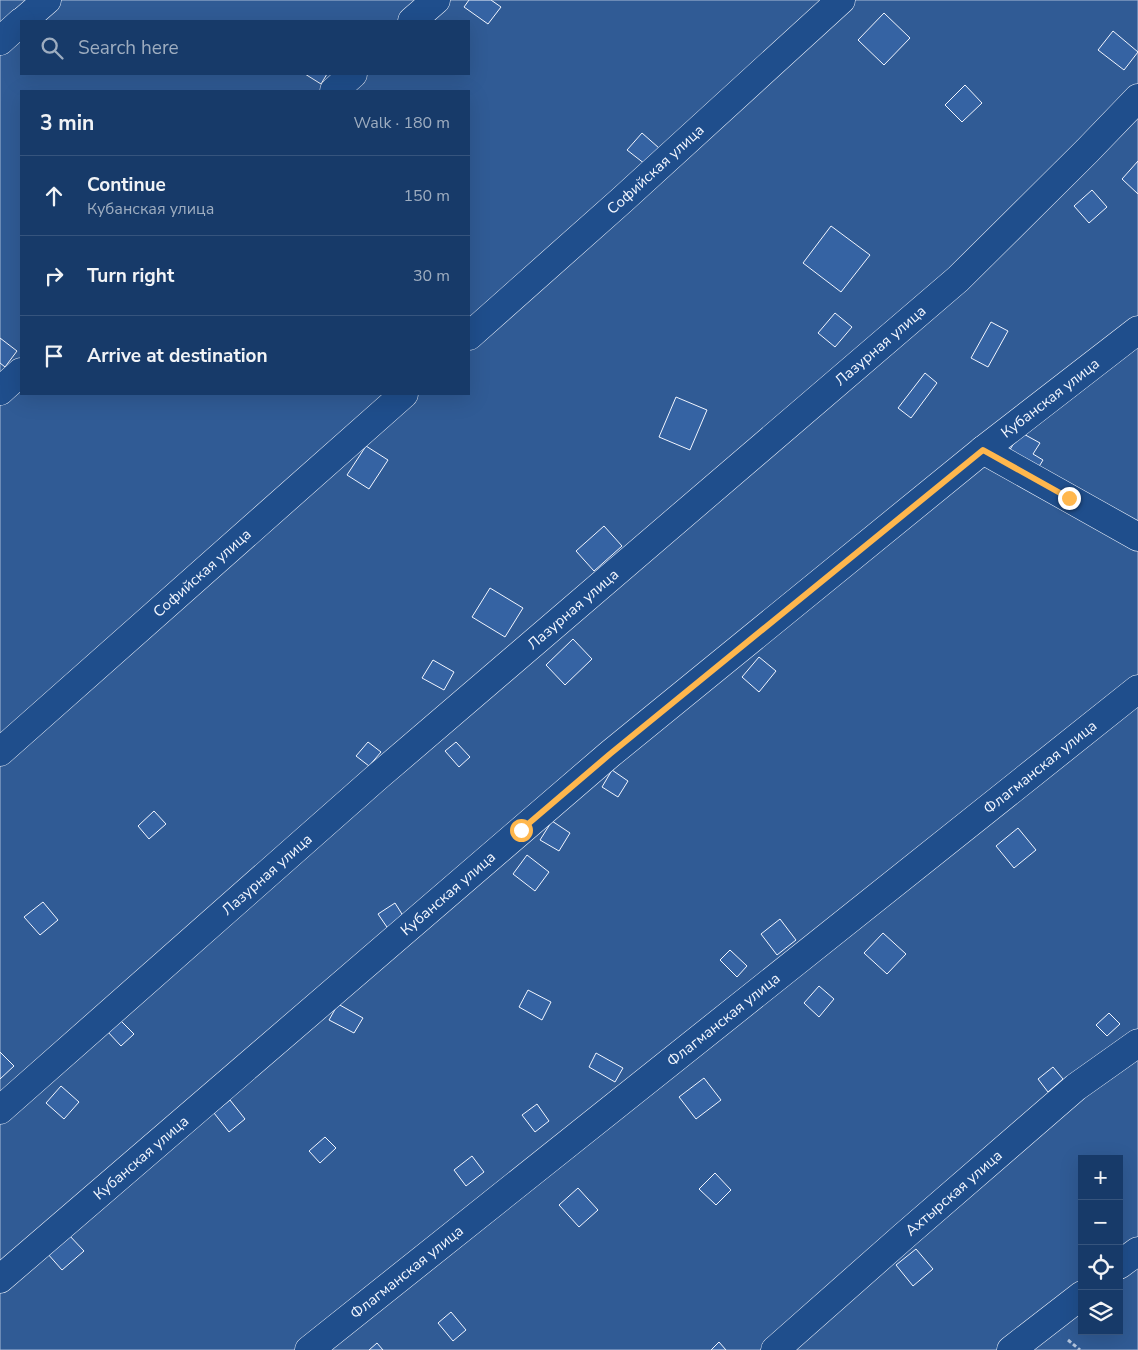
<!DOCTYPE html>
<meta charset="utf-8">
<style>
:root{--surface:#173a69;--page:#20416f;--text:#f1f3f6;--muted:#9eadc0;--line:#36547d}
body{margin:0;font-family:"Nunito Sans",sans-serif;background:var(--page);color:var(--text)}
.controls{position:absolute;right:15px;bottom:15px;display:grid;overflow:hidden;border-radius:0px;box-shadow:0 5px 20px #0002}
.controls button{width:45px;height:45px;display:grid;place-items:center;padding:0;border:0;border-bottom:1px solid var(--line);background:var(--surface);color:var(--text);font:25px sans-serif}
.stop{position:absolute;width:15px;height:15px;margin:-11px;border:4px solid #ffb74d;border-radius:50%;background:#fff}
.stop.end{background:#ffb74d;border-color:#fff;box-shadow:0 1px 5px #0008}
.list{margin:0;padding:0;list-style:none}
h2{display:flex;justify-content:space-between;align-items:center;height:65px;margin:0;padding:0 20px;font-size:21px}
h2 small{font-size:16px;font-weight:400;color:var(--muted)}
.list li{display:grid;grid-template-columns:32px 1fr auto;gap:15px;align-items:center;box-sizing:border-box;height:80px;padding:0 20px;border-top:1px solid var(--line)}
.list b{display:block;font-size:19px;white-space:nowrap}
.list p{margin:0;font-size:16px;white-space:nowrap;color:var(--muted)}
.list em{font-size:16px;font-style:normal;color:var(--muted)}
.icon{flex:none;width:28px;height:28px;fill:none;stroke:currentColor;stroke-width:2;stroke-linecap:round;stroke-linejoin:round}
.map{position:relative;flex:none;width:1138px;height:1350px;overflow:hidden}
.search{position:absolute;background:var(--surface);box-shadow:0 5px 20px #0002;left:20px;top:20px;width:450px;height:55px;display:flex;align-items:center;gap:12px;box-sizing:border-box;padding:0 18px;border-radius:0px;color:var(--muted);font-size:19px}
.panel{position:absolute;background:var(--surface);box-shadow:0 5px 20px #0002;left:20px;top:90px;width:450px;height:305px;border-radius:0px}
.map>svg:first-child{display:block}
</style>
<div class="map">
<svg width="1138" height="1350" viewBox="0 0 1138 1350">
<rect width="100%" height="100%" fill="#1f4e8c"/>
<path fill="#305b95" stroke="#a8bbd7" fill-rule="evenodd" d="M 0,0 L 1138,0 L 1138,1350 L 0,1350 ZM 21,21 L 469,21 L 469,74 L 21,74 ZM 21,91 L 469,91 L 469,394 L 21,394 ZM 1082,1159 L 1119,1159 L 1119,1331 L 1082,1331 Z"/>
<path fill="#3563a3" stroke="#f2f6ff" d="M 469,0 L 491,0 L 501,7 L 488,24 L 464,7 Z
M 884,13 L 910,38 L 884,65 L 858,40 Z
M 1113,31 L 1138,52 L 1124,70 L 1098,50 Z
M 305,74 L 327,74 L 321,84 Z
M 965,85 L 982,103 L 962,122 L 945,105 Z
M 642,133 L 659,148 L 645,164 L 627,150 Z
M 1138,161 L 1138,194 L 1122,179 Z
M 1092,190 L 1107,207 L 1089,223 L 1074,206 Z
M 831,226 L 870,255 L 841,292 L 803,263 Z
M 835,313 L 852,327 L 835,347 L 818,333 Z
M 991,322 L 1008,331 L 988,367 L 971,358 Z
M 0,338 L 17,351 L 5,367 L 0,363 Z
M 925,373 L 937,383 L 911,418 L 898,408 Z
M 676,397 L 707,410 L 690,450 L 659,437 Z
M 1020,432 L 1040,443 L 1033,454 L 1043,460 L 1035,473 L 1007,455 Z
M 366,446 L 388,460 L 369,489 L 347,475 Z
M 604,526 L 622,546 L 594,571 L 576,551 Z
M 490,588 L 523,608 L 505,637 L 472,617 Z
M 573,639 L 592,659 L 565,685 L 546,665 Z
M 759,657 L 776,671 L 759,692 L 742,677 Z
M 433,660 L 454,672 L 444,690 L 422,678 Z
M 368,742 L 381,752 L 369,766 L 356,756 Z
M 456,742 L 470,757 L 459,767 L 445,751 Z
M 612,770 L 628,781 L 618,797 L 602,787 Z
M 154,811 L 166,824 L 149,839 L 138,826 Z
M 552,821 L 570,833 L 559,851 L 540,840 Z
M 1018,828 L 1036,850 L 1014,868 L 996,846 Z
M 527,855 L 549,872 L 535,891 L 513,874 Z
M 43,902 L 58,920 L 40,935 L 24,917 Z
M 395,903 L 407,922 L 391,933 L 378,914 Z
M 780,919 L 796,940 L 777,955 L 761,934 Z
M 883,933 L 906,954 L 887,974 L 864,953 Z
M 730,950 L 747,966 L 737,977 L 720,960 Z
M 819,986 L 834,999 L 819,1017 L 804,1003 Z
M 528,990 L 551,1002 L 542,1020 L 519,1007 Z
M 338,1004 L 363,1018 L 354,1033 L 329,1020 Z
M 1109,1013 L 1120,1024 L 1107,1036 L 1096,1025 Z
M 119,1019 L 134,1034 L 121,1046 L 107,1031 Z
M 0,1052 L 14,1066 L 0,1079 Z
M 596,1053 L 623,1068 L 615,1082 L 589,1067 Z
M 1053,1067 L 1063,1079 L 1048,1092 L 1038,1079 Z
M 704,1078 L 721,1100 L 696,1119 L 679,1097 Z
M 61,1086 L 79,1102 L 64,1119 L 46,1103 Z
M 230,1100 L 245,1119 L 229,1132 L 214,1113 Z
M 537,1104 L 549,1121 L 535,1132 L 522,1115 Z
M 325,1137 L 336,1148 L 320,1163 L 309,1151 Z
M 472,1156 L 484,1172 L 466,1186 L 454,1170 Z
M 715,1173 L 731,1190 L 716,1205 L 699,1189 Z
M 578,1188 L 598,1210 L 579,1227 L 559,1205 Z
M 68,1234 L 84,1251 L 62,1270 L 47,1253 Z
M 916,1249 L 933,1269 L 913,1286 L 896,1265 Z
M 451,1312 L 466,1330 L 453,1341 L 438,1323 Z
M 719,1342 L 726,1350 L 711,1350 Z
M 377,1343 L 383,1350 L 369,1350 Z"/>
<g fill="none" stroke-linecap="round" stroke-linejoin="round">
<defs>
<g id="minor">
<path d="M 23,21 L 47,0"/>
<path d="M 412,21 L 436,0"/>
<path d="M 0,41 L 21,22"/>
<path d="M 334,91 L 353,74"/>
<path id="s1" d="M 469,336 L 622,200 L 841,0"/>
<path d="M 0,391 L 21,372"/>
<path d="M 983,450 L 1138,537"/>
<path id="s2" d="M 0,752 L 404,394"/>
<path id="s3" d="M 0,1110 L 376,778 L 958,279 L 1087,151 L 1138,98"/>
<path d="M 1119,1265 L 1138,1251"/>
<path id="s4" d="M 0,1279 L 610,754 L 983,450 L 1138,330"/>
<path id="s5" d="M 309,1350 L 1138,689"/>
<path id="s6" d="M 775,1350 L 904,1236 L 1076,1087 L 1138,1043"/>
<path d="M 1011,1350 L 1082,1295"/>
</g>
</defs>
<use href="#minor" stroke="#f2f6ff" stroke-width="29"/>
<path stroke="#b3c4dc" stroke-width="3" stroke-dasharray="4 2.5" stroke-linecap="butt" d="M 1068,1340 L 1080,1350"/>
<use href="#minor" stroke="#1f4e8c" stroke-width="28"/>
</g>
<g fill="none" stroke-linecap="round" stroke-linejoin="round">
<path stroke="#ffb74d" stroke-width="6" d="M 521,830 L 610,754 L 983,450 L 1069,498"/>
</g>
<g text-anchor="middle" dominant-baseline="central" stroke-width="4" stroke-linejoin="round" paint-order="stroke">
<g font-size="15" fill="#f2f6ff" stroke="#1f4e8c">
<text stroke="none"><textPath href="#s1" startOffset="250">Софийская улица</textPath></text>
<text stroke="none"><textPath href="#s3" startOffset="1166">Лазурная улица</textPath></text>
<text stroke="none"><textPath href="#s4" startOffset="1371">Кубанская улица</textPath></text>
<text stroke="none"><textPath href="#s2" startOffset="270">Софийская улица</textPath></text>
<text stroke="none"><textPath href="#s3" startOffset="761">Лазурная улица</textPath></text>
<text stroke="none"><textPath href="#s5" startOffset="935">Флагманская улица</textPath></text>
<text stroke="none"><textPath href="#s3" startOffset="356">Лазурная улица</textPath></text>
<text stroke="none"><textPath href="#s4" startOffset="591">Кубанская улица</textPath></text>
<text stroke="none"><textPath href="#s5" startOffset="530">Флагманская улица</textPath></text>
<text stroke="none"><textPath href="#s4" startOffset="186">Кубанская улица</textPath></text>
<text stroke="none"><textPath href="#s6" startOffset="238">Ахтырская улица</textPath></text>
<text stroke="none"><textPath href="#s5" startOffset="125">Флагманская улица</textPath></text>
</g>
</g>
</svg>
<div class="controls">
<button>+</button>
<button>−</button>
<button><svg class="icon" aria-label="locate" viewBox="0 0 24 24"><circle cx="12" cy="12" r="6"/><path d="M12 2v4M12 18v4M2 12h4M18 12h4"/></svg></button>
<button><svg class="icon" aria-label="layers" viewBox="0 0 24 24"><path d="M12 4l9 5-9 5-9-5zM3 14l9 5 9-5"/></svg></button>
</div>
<div class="stop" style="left:521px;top:830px"></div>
<div class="stop end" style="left:1069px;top:498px"></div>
<div class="search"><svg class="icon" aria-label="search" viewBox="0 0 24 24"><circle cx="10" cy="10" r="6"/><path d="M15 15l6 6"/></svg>Search here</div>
<section class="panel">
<h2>3 min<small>Walk · 180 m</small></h2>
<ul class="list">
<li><svg class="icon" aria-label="ahead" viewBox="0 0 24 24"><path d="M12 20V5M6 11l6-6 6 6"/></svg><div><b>Continue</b><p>Кубанская улица</p></div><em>150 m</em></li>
<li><svg class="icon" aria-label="right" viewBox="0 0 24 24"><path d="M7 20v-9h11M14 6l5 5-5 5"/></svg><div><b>Turn right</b></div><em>30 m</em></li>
<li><svg class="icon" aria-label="arrive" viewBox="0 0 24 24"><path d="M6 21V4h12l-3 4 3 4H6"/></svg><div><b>Arrive at destination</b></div></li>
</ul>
</section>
</div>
